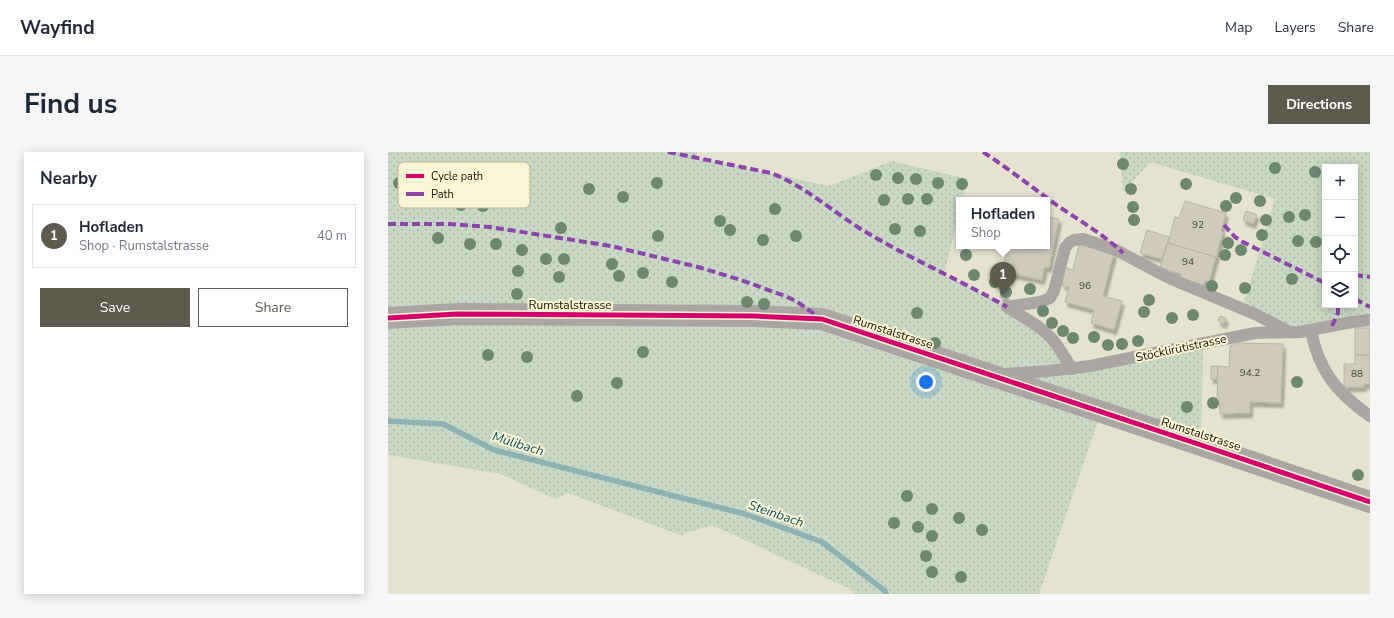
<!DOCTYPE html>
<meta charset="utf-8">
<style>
:root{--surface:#fff;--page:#f6f6f7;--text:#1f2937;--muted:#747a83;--line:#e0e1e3;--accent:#5d5b4d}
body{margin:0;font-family:"Nunito Sans",sans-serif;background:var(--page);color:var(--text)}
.controls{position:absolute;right:12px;top:12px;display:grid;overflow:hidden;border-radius:0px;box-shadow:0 2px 10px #0003}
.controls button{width:36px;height:36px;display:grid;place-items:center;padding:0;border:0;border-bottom:1px solid var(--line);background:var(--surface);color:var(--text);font:20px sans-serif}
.you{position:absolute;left:538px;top:230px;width:14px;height:14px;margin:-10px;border:3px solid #fff;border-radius:50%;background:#1a73e8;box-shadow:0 0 0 6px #1a73e833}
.badge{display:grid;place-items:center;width:26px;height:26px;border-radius:50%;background:var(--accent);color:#fff;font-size:13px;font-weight:700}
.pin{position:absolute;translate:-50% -33px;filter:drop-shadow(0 1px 2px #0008)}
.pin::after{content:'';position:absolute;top:21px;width:14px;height:12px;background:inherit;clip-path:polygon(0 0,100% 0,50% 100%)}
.popup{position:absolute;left:568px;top:45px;width:94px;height:52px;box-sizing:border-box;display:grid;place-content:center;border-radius:0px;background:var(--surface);filter:drop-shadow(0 1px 3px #0005);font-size:13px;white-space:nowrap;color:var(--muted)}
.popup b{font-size:15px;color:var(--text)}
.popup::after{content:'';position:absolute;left:50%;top:100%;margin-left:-8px;border:8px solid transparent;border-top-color:var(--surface)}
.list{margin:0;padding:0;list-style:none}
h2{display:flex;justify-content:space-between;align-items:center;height:52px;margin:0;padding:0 16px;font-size:17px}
h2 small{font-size:13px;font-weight:400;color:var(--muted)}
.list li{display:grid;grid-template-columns:26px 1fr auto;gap:12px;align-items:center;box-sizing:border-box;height:64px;margin:0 8px 8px;padding:0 8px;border:1px solid var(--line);border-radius:0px}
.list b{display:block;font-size:15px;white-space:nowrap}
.list p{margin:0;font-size:13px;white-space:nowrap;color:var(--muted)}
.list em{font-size:13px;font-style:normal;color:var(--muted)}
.actions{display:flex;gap:8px;padding:12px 16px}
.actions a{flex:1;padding:9px 0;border:1px solid var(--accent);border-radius:0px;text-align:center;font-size:14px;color:var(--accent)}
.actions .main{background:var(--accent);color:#fff}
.icon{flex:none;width:22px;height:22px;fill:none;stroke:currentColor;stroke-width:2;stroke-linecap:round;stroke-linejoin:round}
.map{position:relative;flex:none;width:982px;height:442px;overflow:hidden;border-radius:0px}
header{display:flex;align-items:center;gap:24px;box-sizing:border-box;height:56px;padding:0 20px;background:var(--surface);border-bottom:1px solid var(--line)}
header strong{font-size:19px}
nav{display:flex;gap:22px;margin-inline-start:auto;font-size:14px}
.intro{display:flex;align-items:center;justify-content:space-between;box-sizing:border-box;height:96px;padding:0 24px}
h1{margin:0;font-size:28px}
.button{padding:10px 18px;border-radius:0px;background:var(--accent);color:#fff;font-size:14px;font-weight:700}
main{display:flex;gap:24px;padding:0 24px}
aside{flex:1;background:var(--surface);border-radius:0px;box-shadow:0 2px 10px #0003}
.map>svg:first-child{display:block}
</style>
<header>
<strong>Wayfind</strong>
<nav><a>Map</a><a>Layers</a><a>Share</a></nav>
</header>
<div class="intro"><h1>Find us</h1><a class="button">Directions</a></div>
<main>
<aside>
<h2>Nearby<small></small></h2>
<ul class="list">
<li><span class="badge">1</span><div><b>Hofladen</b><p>Shop · Rumstalstrasse</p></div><em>40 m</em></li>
</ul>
<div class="actions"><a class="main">Save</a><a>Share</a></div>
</aside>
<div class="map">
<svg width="982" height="442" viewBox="0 0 982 442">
<defs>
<pattern id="grass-dots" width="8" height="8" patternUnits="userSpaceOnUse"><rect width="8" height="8" fill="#c8d8c4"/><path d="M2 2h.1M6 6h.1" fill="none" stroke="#abb8a7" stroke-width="1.8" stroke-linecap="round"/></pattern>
<filter id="shadow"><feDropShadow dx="2.5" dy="4.5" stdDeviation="1" flood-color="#0004"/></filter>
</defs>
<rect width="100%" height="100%" fill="#e5e2d0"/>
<path fill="url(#grass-dots)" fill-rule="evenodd" d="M 0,0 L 309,0 L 309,5 L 441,34 L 504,9 L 580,27 L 574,48 L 571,48 L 571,61 L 556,122 L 612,151 L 637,166 L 684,217 L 815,192 L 813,293 L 713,261 L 651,442 L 466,442 L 462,437 L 324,373 L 292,383 L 180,341 L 167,347 L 113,322 L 0,303 Z
M 732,0 L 982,0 L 982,168 L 912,180 L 854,157 L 887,47 L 762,10 L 735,40 ZM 937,15 L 967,15 L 967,153 L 937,153 Z"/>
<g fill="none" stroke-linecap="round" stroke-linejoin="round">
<path stroke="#8eb2b4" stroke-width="5.5" d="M 0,269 L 55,272 L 106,298 L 357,362 L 434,390 L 497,439 L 498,442"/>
</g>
<path fill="#d0cabd" stroke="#bab4a8" filter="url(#shadow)" d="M 797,49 L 838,61 L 833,79 L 835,80 L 828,105 L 780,91 L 787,65 L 791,66 Z
M 858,59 L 869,63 L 865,72 L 855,68 Z
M 659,65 L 671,67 L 661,116 L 657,115 L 654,128 L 615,120 L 619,94 L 659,94 Z
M 759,78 L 781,85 L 774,107 L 752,101 Z
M 780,91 L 828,105 L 821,130 L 817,129 L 816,133 L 791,126 L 793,122 L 772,116 Z
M 691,93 L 726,101 L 715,144 L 734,149 L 726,178 L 703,171 L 706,158 L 677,150 L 681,135 L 674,133 L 675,129 L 673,129 L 676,115 L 685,118 Z
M 613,140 L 619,142 L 617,147 L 612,145 Z
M 832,164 L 838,166 L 836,172 L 830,169 Z
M 967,176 L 982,176 L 982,203 L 967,203 Z
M 852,191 L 895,192 L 893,251 L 862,250 L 862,261 L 832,262 L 832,251 L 829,251 L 830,214 L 841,215 L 842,194 Z
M 967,203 L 982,203 L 982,232 L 976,232 L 976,235 L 956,235 L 956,212 L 967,212 Z
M 823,214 L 830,214 L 829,227 L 823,227 Z"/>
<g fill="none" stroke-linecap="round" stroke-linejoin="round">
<path stroke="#aca6a2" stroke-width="12" d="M 619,155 L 652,150 L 662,146 L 666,139 L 677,96 L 682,90 L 686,88 L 695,87 L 728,98 L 781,126 L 869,163 L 900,179
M 619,155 C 635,165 653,174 665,188 C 672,197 678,207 684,217
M 923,179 C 931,219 949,241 982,264
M 616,222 L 661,219 L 702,214 L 867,181 L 912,180 L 964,170 L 982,168"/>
<path stroke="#aca6a2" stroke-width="22" d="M 0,166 L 69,162 L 365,164 L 434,167 L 813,293 L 982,350"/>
<path stroke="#8e44ad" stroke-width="4" stroke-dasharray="8 4" stroke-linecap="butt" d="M 280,0 L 383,21 C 417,34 445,60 476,79 C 523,107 572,128 619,155
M 595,0 C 621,17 645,36 670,54 C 692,69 715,82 735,101
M 0,72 L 60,72 L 102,75 L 223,94 L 310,115 L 353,128 L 397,144 L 408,149 L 432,166
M 836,73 L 847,85 L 855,90 L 937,131
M 967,123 L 982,125
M 967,147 L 982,155
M 944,174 L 950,161 L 950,153"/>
<defs>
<path id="cycleway" d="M 0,166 L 69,162 L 365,164 L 434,167 L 813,293 L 982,350"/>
</defs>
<use href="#cycleway" stroke="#fbf5d5" stroke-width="8"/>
<use href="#cycleway" stroke="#d6006c" stroke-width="5"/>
</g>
<g fill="#6d8771">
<circle cx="735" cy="12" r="6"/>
<circle cx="887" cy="16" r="6"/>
<circle cx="927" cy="20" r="6"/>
<circle cx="488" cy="23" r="6"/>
<circle cx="510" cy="26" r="6"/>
<circle cx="528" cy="27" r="6"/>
<circle cx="11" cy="31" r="6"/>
<circle cx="269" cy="31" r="6"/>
<circle cx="550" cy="31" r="6"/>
<circle cx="574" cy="32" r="6"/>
<circle cx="798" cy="32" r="6"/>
<circle cx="201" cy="37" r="6"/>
<circle cx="743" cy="37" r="6"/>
<circle cx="27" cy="38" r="6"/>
<circle cx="48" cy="45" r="6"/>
<circle cx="235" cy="45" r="6"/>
<circle cx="848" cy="46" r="6"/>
<circle cx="520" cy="47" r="6"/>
<circle cx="539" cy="47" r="6"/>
<circle cx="496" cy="48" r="6"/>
<circle cx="872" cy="49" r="6"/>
<circle cx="73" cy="53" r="6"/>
<circle cx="95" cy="54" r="6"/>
<circle cx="838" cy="54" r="6"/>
<circle cx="745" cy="55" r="6"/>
<circle cx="387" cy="57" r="6"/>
<circle cx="917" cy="63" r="6"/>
<circle cx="901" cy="65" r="6"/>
<circle cx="746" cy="68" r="6"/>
<circle cx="878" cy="68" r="6"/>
<circle cx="332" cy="69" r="6"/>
<circle cx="173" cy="76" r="6"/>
<circle cx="507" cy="77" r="6"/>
<circle cx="342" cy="78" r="6"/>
<circle cx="532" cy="79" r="6"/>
<circle cx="874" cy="83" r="6"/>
<circle cx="270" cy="84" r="6"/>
<circle cx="408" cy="84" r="6"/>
<circle cx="50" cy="86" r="6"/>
<circle cx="375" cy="88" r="6"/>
<circle cx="910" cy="89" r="6"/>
<circle cx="928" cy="90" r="6"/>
<circle cx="840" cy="91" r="6"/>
<circle cx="82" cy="92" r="6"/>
<circle cx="108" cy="92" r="6"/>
<circle cx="134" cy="98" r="6"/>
<circle cx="853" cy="98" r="6"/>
<circle cx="578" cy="103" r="6"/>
<circle cx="837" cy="103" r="6"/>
<circle cx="158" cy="107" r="6"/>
<circle cx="176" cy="107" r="6"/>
<circle cx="224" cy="112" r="6"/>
<circle cx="130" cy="119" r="6"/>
<circle cx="255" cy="121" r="6"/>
<circle cx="586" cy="123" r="6"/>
<circle cx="231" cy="124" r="6"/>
<circle cx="171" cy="125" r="6"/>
<circle cx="904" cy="127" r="6"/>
<circle cx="284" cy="130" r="6"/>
<circle cx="607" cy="130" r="6"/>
<circle cx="824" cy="134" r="6"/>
<circle cx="857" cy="136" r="6"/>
<circle cx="642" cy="137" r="6"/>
<circle cx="618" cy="140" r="6"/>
<circle cx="129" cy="142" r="6"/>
<circle cx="761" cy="148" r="6"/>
<circle cx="359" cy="150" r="6"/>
<circle cx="376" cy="152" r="6"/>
<circle cx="655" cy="159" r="6"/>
<circle cx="756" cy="160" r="6"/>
<circle cx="529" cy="161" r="6"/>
<circle cx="805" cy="163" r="6"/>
<circle cx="784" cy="166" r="6"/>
<circle cx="664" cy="171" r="6"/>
<circle cx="675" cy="179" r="6"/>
<circle cx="706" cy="185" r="6"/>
<circle cx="685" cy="186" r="6"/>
<circle cx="750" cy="189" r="6"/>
<circle cx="547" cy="191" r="6"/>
<circle cx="734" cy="192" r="6"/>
<circle cx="720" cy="193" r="6"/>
<circle cx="255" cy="200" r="6"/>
<circle cx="100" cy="203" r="6"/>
<circle cx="139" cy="205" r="6"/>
<circle cx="909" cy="230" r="6"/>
<circle cx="229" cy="231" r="6"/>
<circle cx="189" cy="244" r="6"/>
<circle cx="825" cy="251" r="6"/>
<circle cx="799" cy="255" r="6"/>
<circle cx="970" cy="323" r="6"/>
<circle cx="519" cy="344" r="6"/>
<circle cx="544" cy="357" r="6"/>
<circle cx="571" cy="366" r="6"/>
<circle cx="506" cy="371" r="6"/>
<circle cx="530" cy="375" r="6"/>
<circle cx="594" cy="378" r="6"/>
<circle cx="544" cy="384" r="6"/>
<circle cx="538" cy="404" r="6"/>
<circle cx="544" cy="420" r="6"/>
<circle cx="573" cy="425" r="6"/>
</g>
<g text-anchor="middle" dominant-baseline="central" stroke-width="4" stroke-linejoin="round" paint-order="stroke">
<g font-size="10" fill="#454236">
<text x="810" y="73">92</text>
<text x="800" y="110">94</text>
<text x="697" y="134">96</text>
<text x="862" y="221">94.2</text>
<text x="969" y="222">88</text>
</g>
<g font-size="12" fill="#141207" stroke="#fbf5d5">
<text x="182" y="153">Rumstalstrasse</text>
<text transform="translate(505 180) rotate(18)">Rumstalstrasse</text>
<text transform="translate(793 196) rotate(-12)">Stöcklirütistrasse</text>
<text transform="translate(813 282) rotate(18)">Rumstalstrasse</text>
</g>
<g font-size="13" font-style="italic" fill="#055561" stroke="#fbf5d5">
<text transform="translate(130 292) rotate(17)">Mülibach</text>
<text transform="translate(388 362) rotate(19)">Steinbach</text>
</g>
</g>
<rect x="10" y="10" width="132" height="46" rx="6" fill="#fbf5d5" stroke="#b6b197" stroke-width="1"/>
<rect x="18" y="22" width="18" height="4" fill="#d6006c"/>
<rect x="18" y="40" width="18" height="4" fill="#8e44ad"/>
<g font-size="11" fill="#141207">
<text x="43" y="28">Cycle path</text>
<text x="43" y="46">Path</text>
</g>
</svg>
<div class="controls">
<button>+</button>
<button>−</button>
<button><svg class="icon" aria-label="locate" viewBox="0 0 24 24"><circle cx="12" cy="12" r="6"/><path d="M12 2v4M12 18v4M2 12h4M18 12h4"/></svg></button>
<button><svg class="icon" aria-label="layers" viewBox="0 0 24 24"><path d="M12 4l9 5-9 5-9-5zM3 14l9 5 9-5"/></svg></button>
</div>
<div class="you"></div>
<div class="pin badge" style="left:615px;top:143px">1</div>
<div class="popup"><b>Hofladen</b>Shop</div>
</div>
</main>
